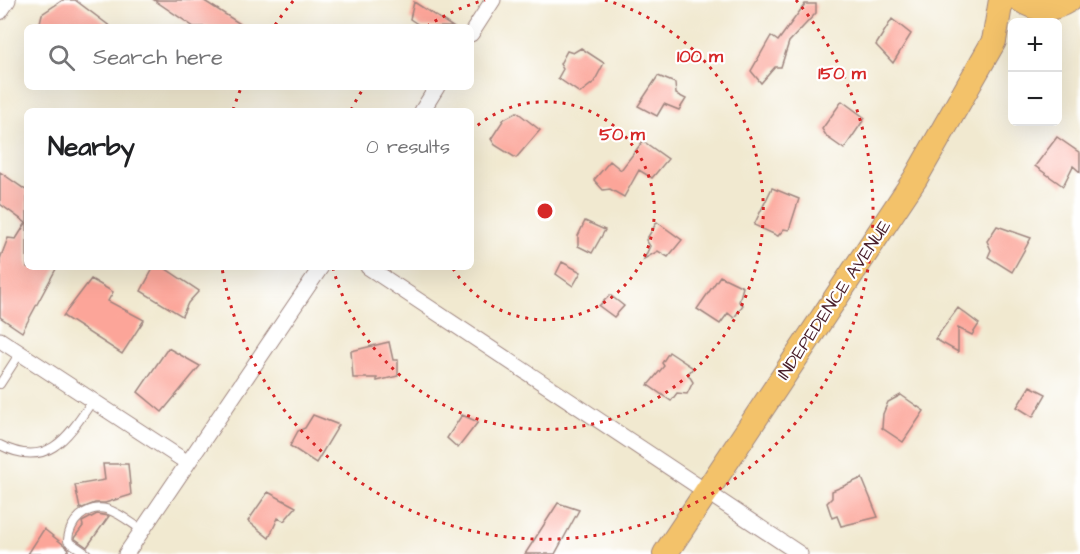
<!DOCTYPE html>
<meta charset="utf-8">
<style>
:root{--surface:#fff;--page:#f2f2f2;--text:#202124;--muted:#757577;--line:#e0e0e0}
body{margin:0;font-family:"Architects Daughter",sans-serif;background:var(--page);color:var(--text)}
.controls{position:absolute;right:18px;top:18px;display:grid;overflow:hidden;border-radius:9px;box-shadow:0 6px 24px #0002}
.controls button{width:54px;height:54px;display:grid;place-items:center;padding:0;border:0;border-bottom:2px solid var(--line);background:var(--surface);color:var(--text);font:30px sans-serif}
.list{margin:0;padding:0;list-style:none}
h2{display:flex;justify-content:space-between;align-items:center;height:78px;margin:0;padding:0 24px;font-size:26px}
h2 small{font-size:20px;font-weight:400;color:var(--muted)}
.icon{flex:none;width:33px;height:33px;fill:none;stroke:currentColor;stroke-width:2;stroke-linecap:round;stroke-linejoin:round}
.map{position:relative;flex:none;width:1080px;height:554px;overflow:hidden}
.search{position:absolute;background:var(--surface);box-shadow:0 6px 24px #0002;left:24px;top:24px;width:450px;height:66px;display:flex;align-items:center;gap:15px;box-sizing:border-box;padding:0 21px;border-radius:9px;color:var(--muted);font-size:22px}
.panel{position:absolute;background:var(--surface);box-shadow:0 6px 24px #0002;left:24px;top:108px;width:450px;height:162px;border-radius:9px}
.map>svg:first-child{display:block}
</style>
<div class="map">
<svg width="1080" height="554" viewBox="0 0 1080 554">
<rect width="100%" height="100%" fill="#fff"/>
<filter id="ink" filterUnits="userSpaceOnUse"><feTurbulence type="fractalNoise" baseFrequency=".0167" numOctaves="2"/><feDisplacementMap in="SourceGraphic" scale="12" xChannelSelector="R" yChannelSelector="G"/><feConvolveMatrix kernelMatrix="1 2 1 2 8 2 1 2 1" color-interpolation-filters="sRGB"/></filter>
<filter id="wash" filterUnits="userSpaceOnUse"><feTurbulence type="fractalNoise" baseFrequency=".008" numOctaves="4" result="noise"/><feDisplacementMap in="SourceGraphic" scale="24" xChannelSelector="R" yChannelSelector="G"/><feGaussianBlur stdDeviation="1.35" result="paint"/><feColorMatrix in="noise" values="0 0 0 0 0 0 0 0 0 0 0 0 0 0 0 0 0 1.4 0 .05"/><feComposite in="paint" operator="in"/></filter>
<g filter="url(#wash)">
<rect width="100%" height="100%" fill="#f1e9d0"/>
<g id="blocks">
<path fill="#fca599" d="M 63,0 L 75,0 L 111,27 L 39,27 L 42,14 Z
M 154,0 L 203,0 L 245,27 L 194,27 Z
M 414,2 L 453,27 L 422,27 L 410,19 Z
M 805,4 L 816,4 L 816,13 L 789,42 L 781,67 L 775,67 L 761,83 L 751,71 L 771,36 L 778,41 Z
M 892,19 L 911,34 L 893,63 L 876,45 Z
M 581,48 L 604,63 L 594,82 L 580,93 L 558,78 L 563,69 L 560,64 L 567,51 L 573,53 Z
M 658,76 L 675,83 L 676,94 L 686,99 L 679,110 L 664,104 L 657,116 L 638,106 Z
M 842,101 L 865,118 L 844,149 L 827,137 L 822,129 Z
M 517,112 L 540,130 L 516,158 L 495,145 L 491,139 L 504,119 Z
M 1057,137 L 1080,153 L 1080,172 L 1073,166 L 1063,186 L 1035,166 Z
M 643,141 L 668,159 L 652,178 L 639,170 L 624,197 L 610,189 L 603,190 L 594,180 L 610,161 L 621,170 Z
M 0,172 L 27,191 L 27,267 L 57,267 L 22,332 L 0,317 L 0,259 L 8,238 L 16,239 L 26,223 L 0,204 Z
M 772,188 L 799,199 L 789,230 L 784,229 L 778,236 L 754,225 Z
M 585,221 L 605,230 L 592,253 L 578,246 L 578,236 Z
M 657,222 L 682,240 L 668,257 L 658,251 L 644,259 L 650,246 L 646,240 Z
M 997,226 L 1031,238 L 1012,272 L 988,257 L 991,250 L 987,241 Z
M 562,262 L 581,272 L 573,286 L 556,274 Z
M 154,267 L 163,267 L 199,291 L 188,303 L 182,316 L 141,291 Z
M 720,276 L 743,287 L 739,302 L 743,305 L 734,318 L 728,313 L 720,324 L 697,309 Z
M 91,279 L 113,292 L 108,301 L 144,320 L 122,354 L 63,316 Z
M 610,295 L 624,306 L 614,317 L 599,306 Z
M 958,308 L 979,324 L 972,335 L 958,328 L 958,352 L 935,339 Z
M 389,342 L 393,360 L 398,360 L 398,376 L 377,381 L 377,378 L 353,378 L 351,351 Z
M 168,348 L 200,366 L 162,412 L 138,392 Z
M 669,352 L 693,368 L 688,374 L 693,382 L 687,394 L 677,393 L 671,401 L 648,385 L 664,366 L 662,363 Z
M 1030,386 L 1046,394 L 1033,417 L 1017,407 Z
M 901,395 L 924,411 L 903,442 L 882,428 L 883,414 L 888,402 Z
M 313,415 L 339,425 L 316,463 L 290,446 L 298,431 L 305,428 Z
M 462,415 L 478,422 L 458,448 L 447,438 Z
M 103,464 L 128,464 L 131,495 L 105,503 L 95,503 L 80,509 L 75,485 L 105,480 Z
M 862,478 L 878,517 L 841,526 L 837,516 L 832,518 L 827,503 L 832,498 L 832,491 Z
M 268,492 L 296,507 L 284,521 L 278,518 L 269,538 L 248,521 Z
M 558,503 L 579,510 L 555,554 L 525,554 Z
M 97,514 L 109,516 L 87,547 L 74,538 L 83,526 L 82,522 Z
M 44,529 L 69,549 L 66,554 L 28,554 Z"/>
</g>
</g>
<g filter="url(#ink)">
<use href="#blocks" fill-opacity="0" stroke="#9e847e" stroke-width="1.5"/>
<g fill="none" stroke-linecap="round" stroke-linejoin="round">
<defs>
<path id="lane" d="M 0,384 L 20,353
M 0,445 C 48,470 68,437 93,400
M 87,554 L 68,541 C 68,532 73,522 80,516 C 103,497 122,517 142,530"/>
<path id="street" d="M 0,12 L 8,0
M 471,34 L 493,0
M 422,111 L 437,87
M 368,267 L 800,554
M 0,340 L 188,463
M 126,554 L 321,267"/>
<path id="primary" d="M 1021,0 C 1037,11 1053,10 1069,0
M 665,554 L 915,179 L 994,41 L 1001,0"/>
</defs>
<use href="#lane" stroke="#9e847e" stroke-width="10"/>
<use href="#street" stroke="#9e847e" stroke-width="17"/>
<use href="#primary" stroke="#9e847e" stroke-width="26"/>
<use href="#lane" stroke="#fff" stroke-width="8"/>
<use href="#street" stroke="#fff" stroke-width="15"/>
<use href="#primary" stroke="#f3c26a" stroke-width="24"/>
</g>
</g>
<g fill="none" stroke="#d62828" stroke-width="3" stroke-dasharray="3 6">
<path d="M471 131A109 109 0 1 1 452 267"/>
<path d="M351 110A219 219 0 0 1 363 89M427 26A219 219 0 0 1 485 0M605 0A219 219 0 1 1 333 268"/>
<path d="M233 110A328 328 0 0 1 241 88M275 25A328 328 0 0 1 294 0M796 0A328 328 0 1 1 222 268"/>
</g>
<g text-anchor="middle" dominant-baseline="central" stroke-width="4.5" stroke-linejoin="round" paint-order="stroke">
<g font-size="18" fill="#4a1f2b" stroke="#fff">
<text transform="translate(834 300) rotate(-56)">INDEPEDENCE AVENUE</text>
</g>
</g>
<circle cx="545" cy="211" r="9" fill="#d62828" stroke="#fff" stroke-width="3"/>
<g font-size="18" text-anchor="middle" font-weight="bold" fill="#d62828" stroke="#fff" stroke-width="4.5" stroke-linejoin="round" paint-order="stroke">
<text x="700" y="62">100 m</text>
<text x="842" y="79">150 m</text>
<text x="622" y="140">50 m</text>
</g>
</svg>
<div class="controls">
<button>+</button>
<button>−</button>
</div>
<div class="search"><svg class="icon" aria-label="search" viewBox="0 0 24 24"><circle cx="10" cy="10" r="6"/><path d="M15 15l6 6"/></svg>Search here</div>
<section class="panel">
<h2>Nearby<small>0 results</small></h2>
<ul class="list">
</ul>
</section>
</div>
